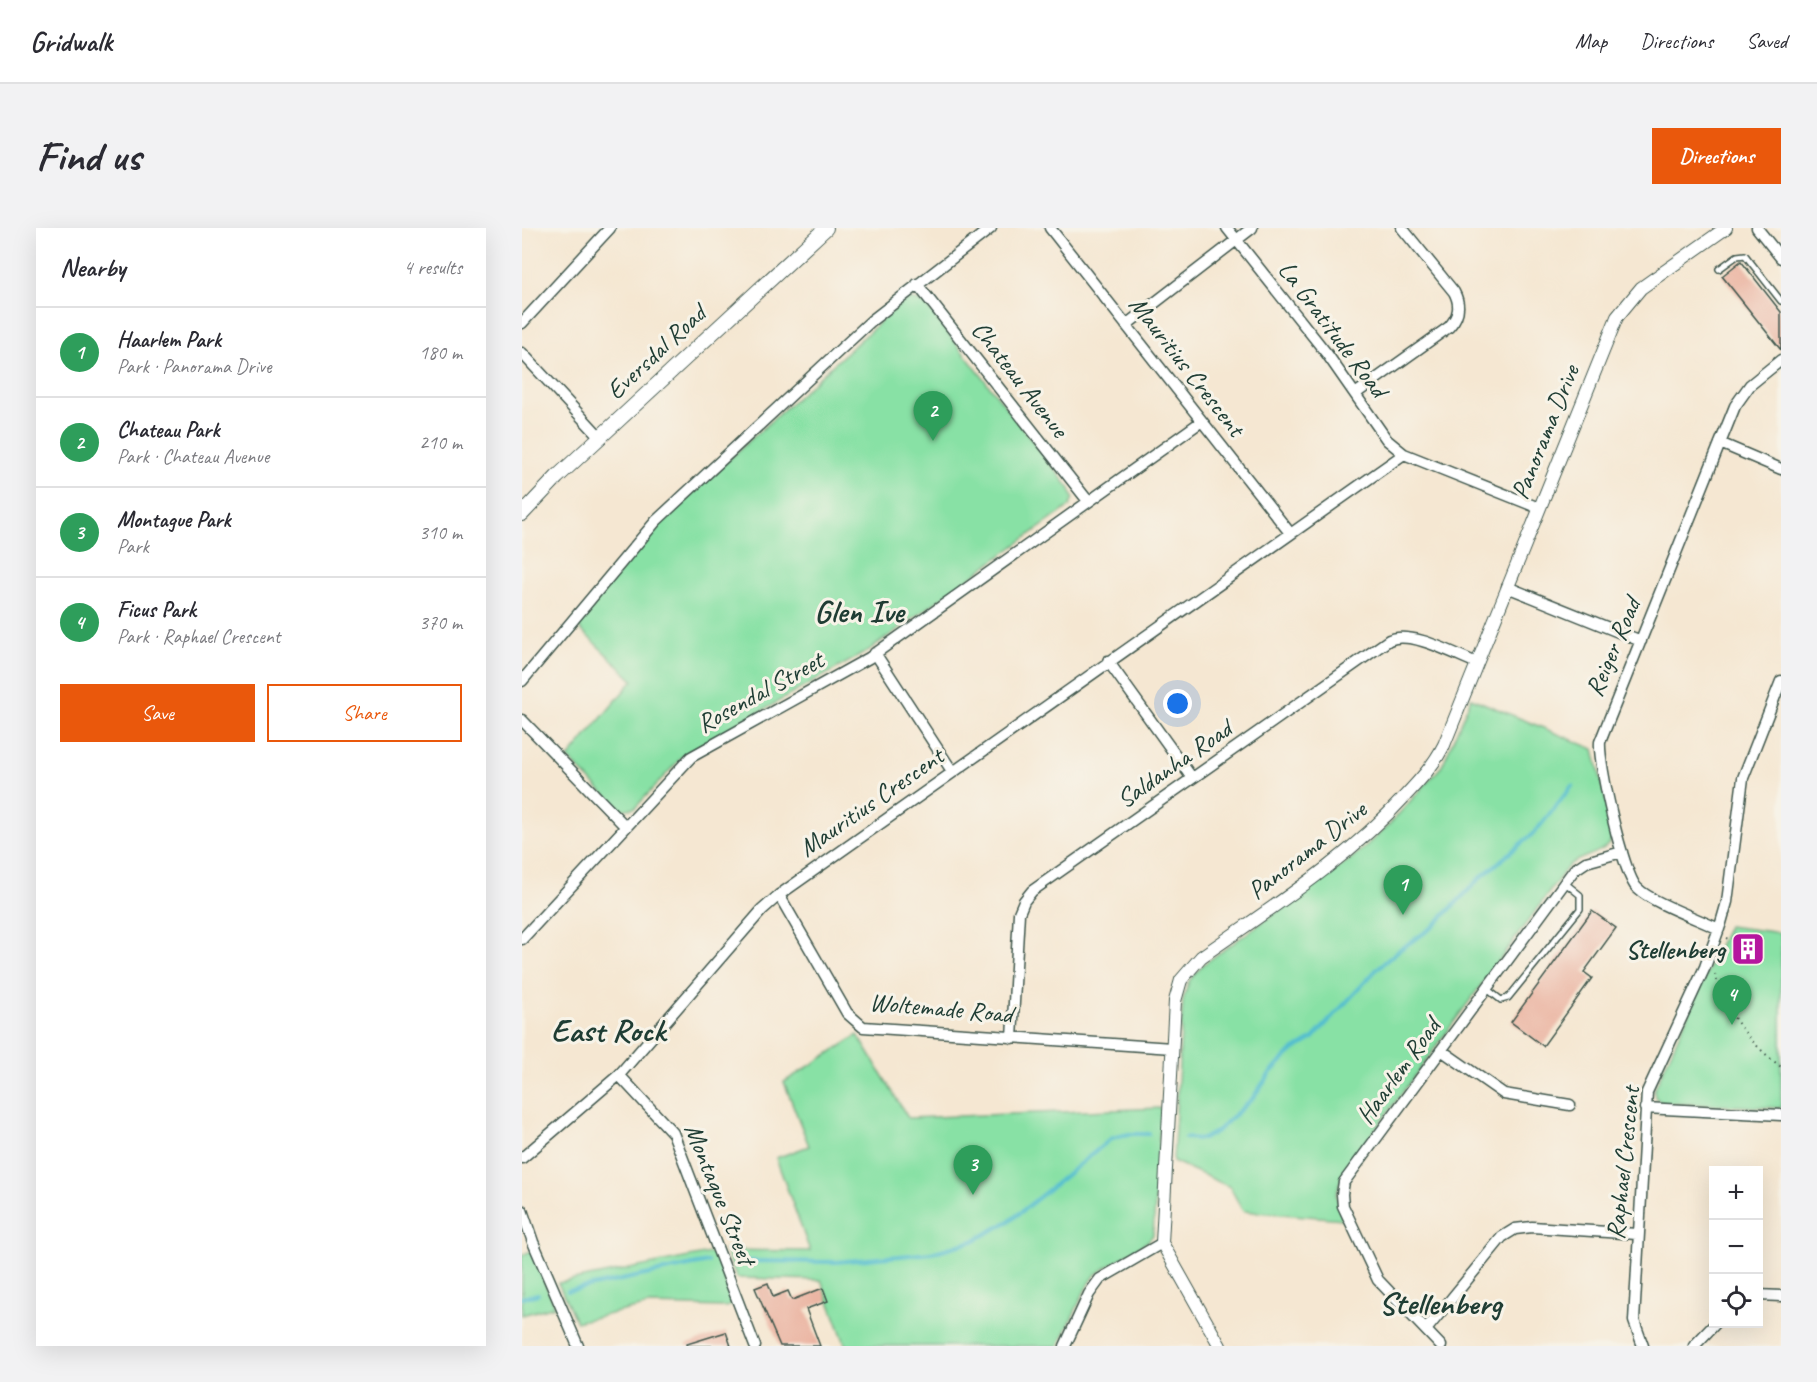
<!DOCTYPE html>
<meta charset="utf-8">
<style>
:root{--surface:#fff;--page:#f2f2f3;--text:#2b2b33;--muted:#7c7c81;--line:#e1e1e2;--accent:#ea580c}
body{margin:0;font-family:Caveat,sans-serif;background:var(--page);color:var(--text)}
.controls{position:absolute;right:18px;bottom:18px;display:grid;overflow:hidden;border-radius:0px;box-shadow:0 6px 24px #0002}
.controls button{width:54px;height:54px;display:grid;place-items:center;padding:0;border:0;border-bottom:2px solid var(--line);background:var(--surface);color:var(--text);font:30px sans-serif}
.you{position:absolute;left:656px;top:476px;width:21px;height:21px;margin:-15px;border:4px solid #fff;border-radius:50%;background:#1a73e8;box-shadow:0 0 0 9px #1a73e833}
.badge{display:grid;place-items:center;width:39px;height:39px;border-radius:50%;background:var(--accent);color:#fff;font-size:20px;font-weight:700}
.pin{position:absolute;translate:-50% -50px;filter:drop-shadow(0 2px 3px #0008)}
.pin::after{content:'';position:absolute;top:32px;width:21px;height:18px;background:inherit;clip-path:polygon(0 0,100% 0,50% 100%)}
.list{margin:0;padding:0;list-style:none}
h2{display:flex;justify-content:space-between;align-items:center;height:78px;margin:0;padding:0 24px;font-size:26px}
h2 small{font-size:20px;font-weight:400;color:var(--muted)}
.list li{display:grid;grid-template-columns:39px 1fr auto;gap:18px;align-items:center;box-sizing:border-box;height:90px;padding:0 24px;border-top:2px solid var(--line)}
.list b{display:block;font-size:22px;white-space:nowrap}
.list p{margin:0;font-size:20px;white-space:nowrap;color:var(--muted)}
.list em{font-size:20px;font-style:normal;color:var(--muted)}
.actions{display:flex;gap:12px;padding:18px 24px}
.actions a{flex:1;padding:14px 0;border:2px solid var(--accent);border-radius:0px;text-align:center;font-size:21px;color:var(--accent)}
.actions .main{background:var(--accent);color:#fff}
.icon{flex:none;width:33px;height:33px;fill:none;stroke:currentColor;stroke-width:2;stroke-linecap:round;stroke-linejoin:round}
.map{position:relative;flex:none;width:1259px;height:1118px;overflow:hidden;border-radius:0px}
header{display:flex;align-items:center;gap:36px;box-sizing:border-box;height:84px;padding:0 30px;background:var(--surface);border-bottom:2px solid var(--line)}
header strong{font-size:28px}
nav{display:flex;gap:33px;margin-inline-start:auto;font-size:21px}
.intro{display:flex;align-items:center;justify-content:space-between;box-sizing:border-box;height:144px;padding:0 36px}
h1{margin:0;font-size:42px}
.button{padding:15px 27px;border-radius:0px;background:var(--accent);color:#fff;font-size:21px;font-weight:700}
main{display:flex;gap:36px;padding:0 36px}
aside{flex:1;background:var(--surface);border-radius:0px;box-shadow:0 6px 24px #0002}
.map>svg:first-child{display:block}
</style>
<header>
<strong>Gridwalk</strong>
<nav><a>Map</a><a>Directions</a><a>Saved</a></nav>
</header>
<div class="intro"><h1>Find us</h1><a class="button">Directions</a></div>
<main>
<aside>
<h2>Nearby<small>4 results</small></h2>
<ul class="list">
<li><span class="badge" style="background:#2e9e5b">1</span><div><b>Haarlem Park</b><p>Park · Panorama Drive</p></div><em>180 m</em></li>
<li><span class="badge" style="background:#2e9e5b">2</span><div><b>Chateau Park</b><p>Park · Chateau Avenue</p></div><em>210 m</em></li>
<li><span class="badge" style="background:#2e9e5b">3</span><div><b>Montague Park</b><p>Park</p></div><em>310 m</em></li>
<li><span class="badge" style="background:#2e9e5b">4</span><div><b>Ficus Park</b><p>Park · Raphael Crescent</p></div><em>370 m</em></li>
</ul>
<div class="actions"><a class="main">Save</a><a>Share</a></div>
</aside>
<div class="map">
<svg width="1259" height="1118" viewBox="0 0 1259 1118">
<rect width="100%" height="100%" fill="#f7f3e8"/>
<filter id="ink" filterUnits="userSpaceOnUse"><feTurbulence type="fractalNoise" baseFrequency=".0167" numOctaves="2"/><feDisplacementMap in="SourceGraphic" scale="12" xChannelSelector="R" yChannelSelector="G"/><feConvolveMatrix kernelMatrix="1 2 1 2 8 2 1 2 1" color-interpolation-filters="sRGB"/></filter>
<filter id="wash" filterUnits="userSpaceOnUse"><feTurbulence type="fractalNoise" baseFrequency=".008" numOctaves="4" result="noise"/><feDisplacementMap in="SourceGraphic" scale="24" xChannelSelector="R" yChannelSelector="G"/><feGaussianBlur stdDeviation="1.35" result="paint"/><feColorMatrix in="noise" values="0 0 0 0 0 0 0 0 0 0 0 0 0 0 0 0 0 1.4 0 .05"/><feComposite in="paint" operator="in"/></filter>
<g filter="url(#wash)">
<rect width="100%" height="100%" fill="#f5e7d2"/>
<path fill="#88e1a5" stroke="#548f6c" stroke-width="1.5" d="M 389,71 L 398,73 L 405,78 L 548,261 L 551,270 L 548,278 L 344,424 L 172,521 L 160,529 L 113,580 L 98,582 L 46,530 L 111,452 L 54,397 L 115,321 L 148,285 L 379,75 Z
M 949,470 L 1072,521 L 1091,604 C 1091,625 1062,626 1047,637 L 820,947 L 814,967 L 821,991 L 721,983 L 708,959 L 651,933 L 661,772 L 667,753 L 682,736 L 829,631 L 864,600 L 920,538 Z
M 1206,698 L 1259,705 L 1259,880 L 1140,875 L 1133,869 L 1132,862 Z
M 336,807 L 386,890 L 639,880 L 631,1007 L 625,1014 L 574,1046 L 563,1062 L 537,1118 L 324,1118 L 299,1052 L 215,1050 L 203,1022 L 288,1023 L 254,930 L 287,918 L 262,854 Z
M 9,1023 L 33,1078 L 0,1087 L 0,1027 Z
M 192,1024 L 212,1076 L 204,1079 L 127,1077 L 54,1094 L 36,1055 Z"/>
<g fill="none" stroke-linecap="round" stroke-linejoin="round">
<path stroke="#53becf" stroke-width="4" d="M 663,910 L 681,911 L 694,904 L 730,871 L 749,844 L 771,822 L 790,811 L 856,740 L 877,722 L 911,699 L 958,650 L 1014,603 L 1050,558
M 218,1033 L 314,1034 L 409,1025 L 451,1013 L 489,992 L 590,910 L 607,906 L 627,906
M 46,1063 L 186,1034
M 0,1070 L 16,1066"/>
</g>
<g id="blocks">
<path fill="#ebb5a3" d="M 1219,33 L 1259,84 L 1259,122 L 1200,48 Z
M 1070,683 L 1094,700 L 1062,744 L 1070,750 L 1021,818 L 989,794 Z
M 1223,713 L 1234,719 L 1229,729 L 1218,723 Z
M 246,1055 L 251,1069 L 266,1063 L 270,1072 L 301,1060 L 306,1073 L 284,1081 L 298,1118 L 258,1118 L 233,1060 Z
M 204,1104 L 209,1118 L 165,1118 L 165,1116 Z"/>
</g>
</g>
<g filter="url(#ink)">
<use href="#blocks" fill-opacity="0" stroke="#3f564c" stroke-width="1.5"/>
<g fill="none" stroke-linecap="round" stroke-linejoin="round">
<defs>
<path id="service" d="M 1197,41 L 1215,28 L 1223,27 L 1259,73
M 965,761 L 979,772 L 986,770 L 1058,681 L 1058,667 L 1042,654"/>
<path id="minor" d="M 528,0 L 768,305
M 705,0 L 805,126 L 865,212 L 882,226 L 1017,280
M 1235,0 L 1259,30
M 395,56 L 566,273
M 0,95 L 88,0
M 604,97 L 730,0
M 0,125 L 78,209
M 833,166 L 927,99 C 937,88 939,77 932,64 L 880,0
M 1198,215 L 1259,241
M 985,359 L 1119,413
M 353,425 L 430,543
M 586,433 L 670,550
M 0,453 L 134,293 L 349,93 L 469,0
M 0,492 L 104,599
M 257,667 L 325,785 L 341,799 L 650,820
M 1197,701 C 1176,691 1129,674 1115,660 C 1101,646 1076,535 1078,514 L 1213,178 L 1228,157 L 1259,132
M 0,711 L 169,529 L 347,430 L 680,193
M 490,810 L 497,685 L 502,673 L 510,663 L 867,412 C 890,402 932,426 955,435
M 919,822 L 982,866 L 1048,877
M 97,847 L 151,905 L 233,1118
M 1123,880 L 1259,887
M 0,930 L 97,847 L 240,682 L 257,667 L 882,226
M 0,982 L 11,1014 L 56,1118
M 1236,1067 L 1259,1068
M 904,1102 L 980,1009 L 993,1001 L 1010,999 L 1115,1006
M 543,1118 L 567,1066 L 578,1051 L 640,1015
M 919,1118 L 856,1052 L 821,978 L 820,966 L 822,954 L 1052,642 L 1064,634 L 1100,624
M 1121,1118 L 1112,1093 L 1125,864 L 1183,739 L 1199,695 L 1205,674 L 1221,550 L 1259,453
M 1172,1118 L 1193,1096"/>
<path id="tertiary" d="M 698,1118 L 640,1015 L 653,773 L 659,752 L 679,729 C 750,679 824,633 883,568 C 898,552 912,537 922,517 L 1095,89 L 1119,60 L 1204,0"/>
<path id="secondary" d="M 0,286 L 35,249 L 304,0"/>
</defs>
<use href="#service" stroke="#3f564c" stroke-width="8"/>
<use href="#minor" stroke="#3f564c" stroke-width="13"/>
<use href="#tertiary" stroke="#3f564c" stroke-width="14"/>
<use href="#secondary" stroke="#3f564c" stroke-width="16"/>
<path stroke="#3f564c" stroke-width="2" stroke-dasharray="1.5 4.5" stroke-linecap="butt" d="M 1204,710 L 1221,717
M 1193,746 C 1202,784 1228,815 1259,839"/>
<use href="#service" stroke="#fff" stroke-width="5"/>
<use href="#minor" stroke="#fff" stroke-width="10"/>
<use href="#tertiary" stroke="#fff" stroke-width="12"/>
<use href="#secondary" stroke="#fff" stroke-width="14"/>
</g>
</g>
<defs>
<symbol id="building-square" viewBox="-11 -11 22 22"><rect x="-9" y="-9" width="18" height="18" rx="4" fill="#b5179e" stroke="#f7f3e8"/><path d="M-4-6H4V6H1V3H-1V6H-4ZM-2.5-4.3h1.7v1.8h-1.7ZM.8-4.3h1.7v1.8H.8ZM-2.5-1h1.7V.8h-1.7ZM.8-1h1.7V.8H.8Z" fill="#fff"/></symbol>
</defs>
<g fill-rule="evenodd">
<use href="#building-square" x="1207" y="702" width="38" height="38"/>
</g>
<g text-anchor="middle" dominant-baseline="central" stroke-width="6" stroke-linejoin="round" paint-order="stroke">
<g font-size="26" fill="#1f3d34" stroke="#f7f3e8">
<text transform="translate(811 101) rotate(53)">La Gratitude Road</text>
<text transform="translate(134 124) rotate(-43)">Eversdal Road</text>
<text transform="translate(665 138) rotate(52)">Mauritius Crescent</text>
<text transform="translate(498 151) rotate(52)">Chateau Avenue</text>
<text transform="translate(1023 204) rotate(-68)">Panorama Drive</text>
<text transform="translate(1091 419) rotate(-67)">Reiger Road</text>
<text transform="translate(238 464) rotate(-29)">Rosendal Street</text>
<text transform="translate(652 536) rotate(-35)">Saldanha Road</text>
<text transform="translate(349 574) rotate(-35)">Mauritius Crescent</text>
<text transform="translate(785 622) rotate(-38)">Panorama Drive</text>
<text transform="translate(419 780) rotate(5)">Woltemade Road</text>
<text transform="translate(876 843) rotate(-54)">Haarlem Road</text>
<text transform="translate(1101 935) rotate(-84)">Raphael Crescent</text>
<text transform="translate(198 966) rotate(68)">Montaque Street</text>
</g>
<g font-size="26" font-weight="bold" fill="#1f3d34" stroke="#f7f3e8" text-anchor="end">
<text x="1203" y="721">Stellenberg</text>
</g>
<g font-size="32" font-weight="bold" fill="#1f3d34" stroke="#f7f3e8">
<text x="337" y="383">Glen Ive</text>
<text x="86" y="802">East Rock</text>
<text x="918" y="1075">Stellenberg</text>
</g>
</g>
</svg>
<div class="controls">
<button>+</button>
<button>−</button>
<button><svg class="icon" aria-label="locate" viewBox="0 0 24 24"><circle cx="12" cy="12" r="6"/><path d="M12 2v4M12 18v4M2 12h4M18 12h4"/></svg></button>
</div>
<div class="you"></div>
<div class="pin badge" style="left:881px;top:687px;background:#2e9e5b">1</div>
<div class="pin badge" style="left:411px;top:213px;background:#2e9e5b">2</div>
<div class="pin badge" style="left:451px;top:967px;background:#2e9e5b">3</div>
<div class="pin badge" style="left:1210px;top:797px;background:#2e9e5b">4</div>
</div>
</main>
